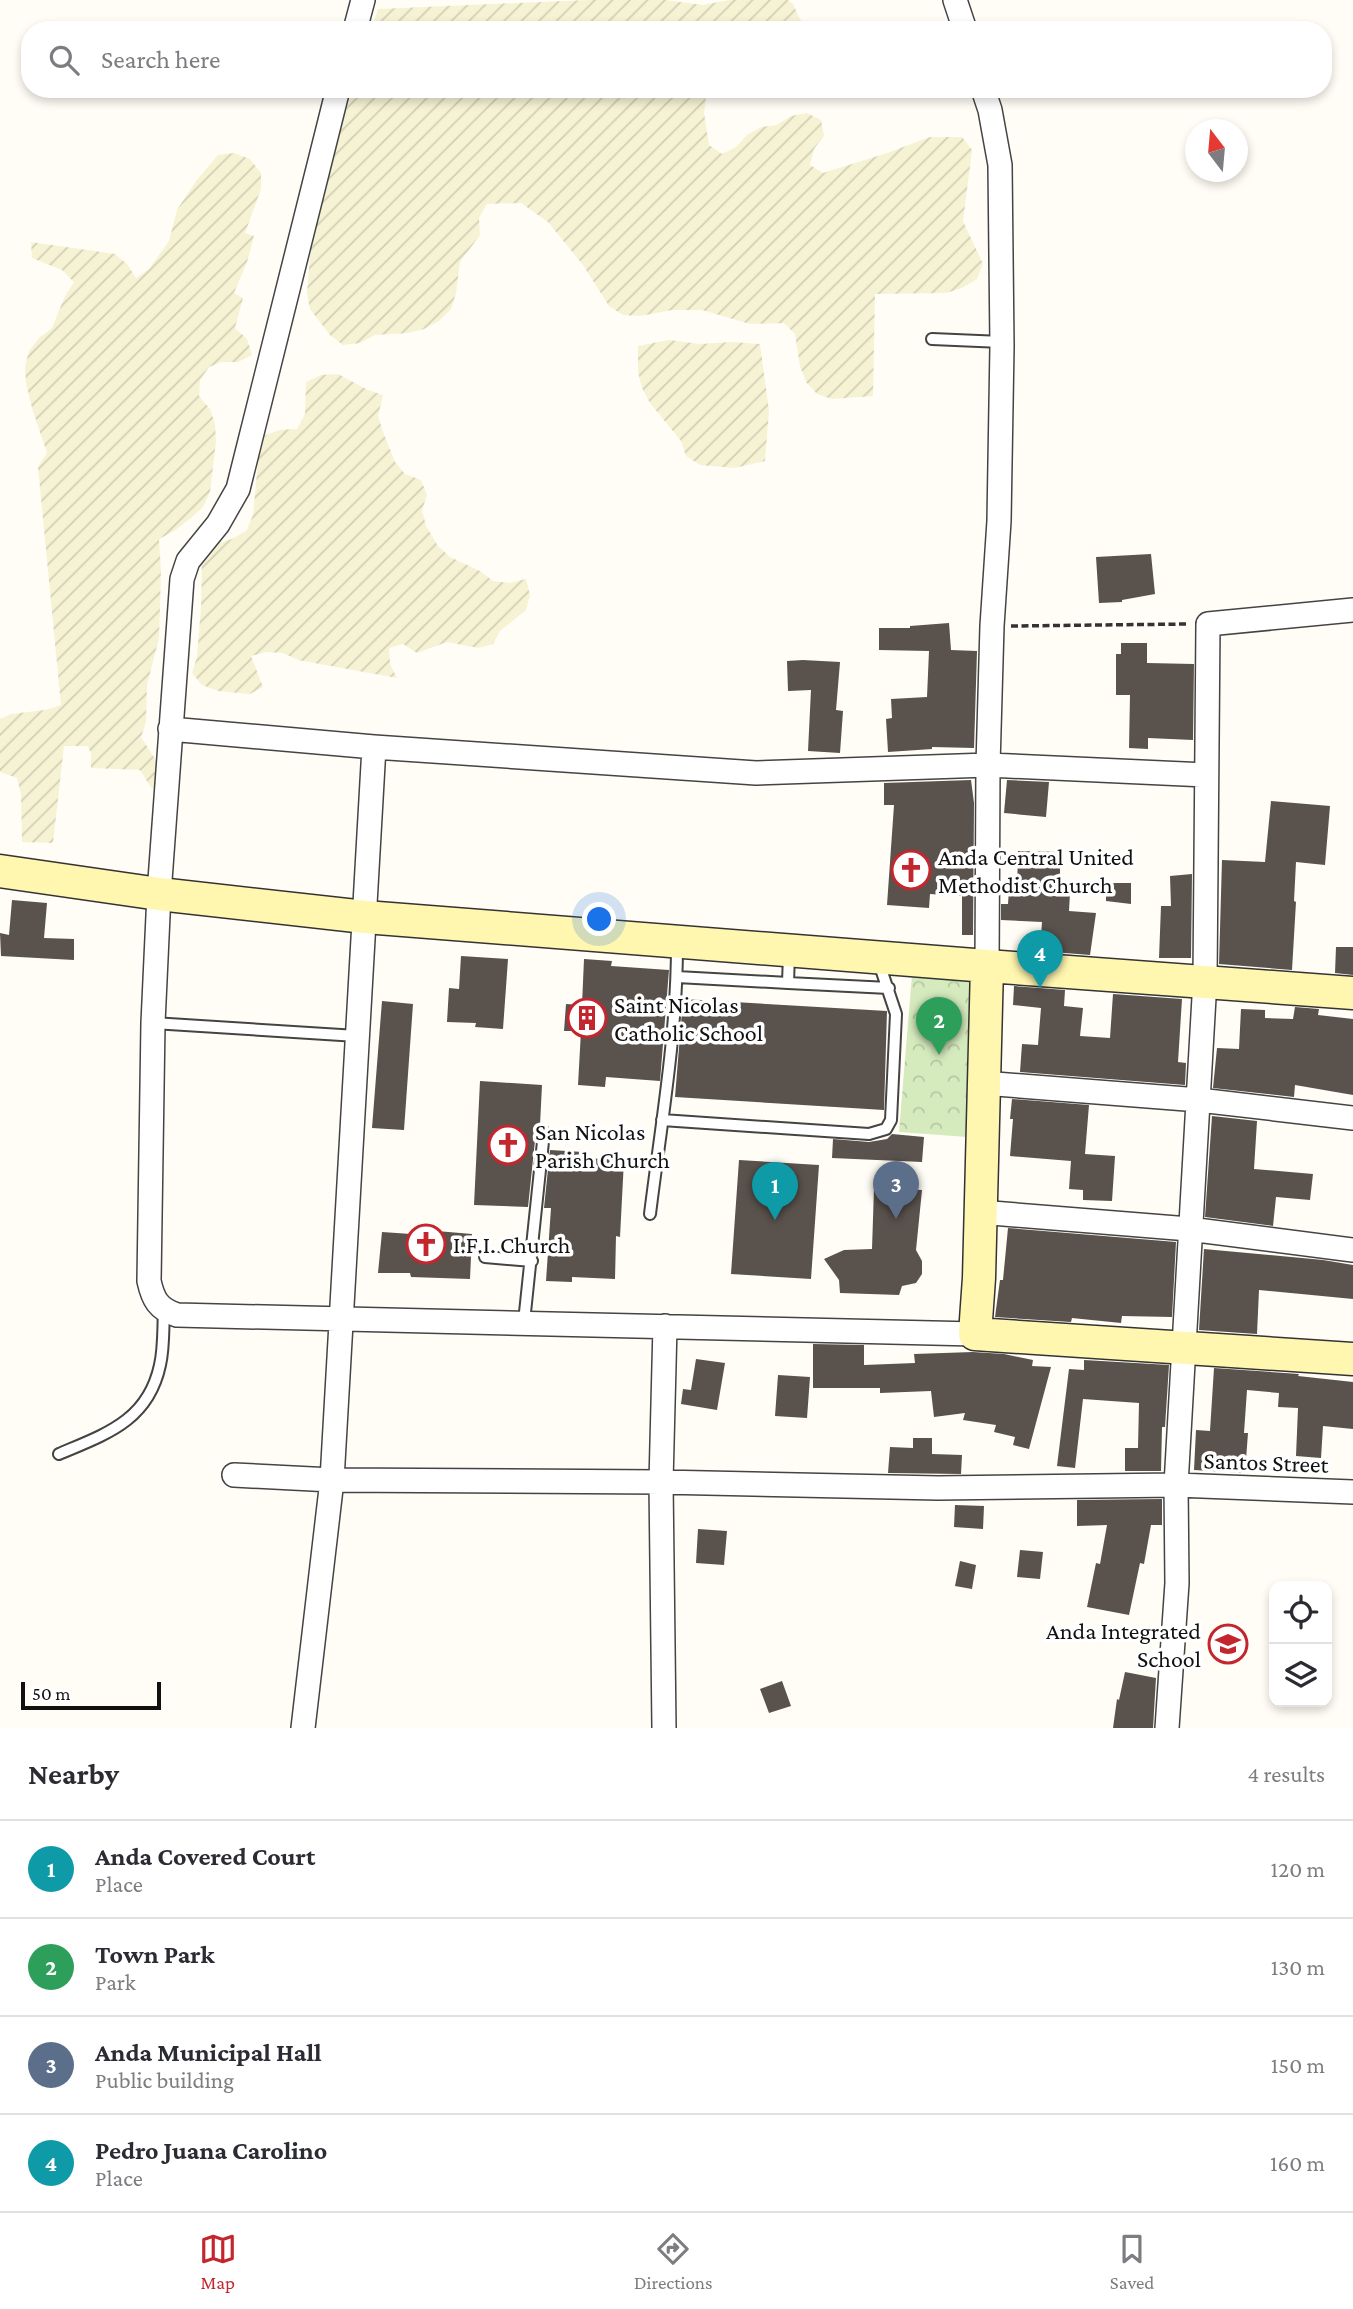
<!DOCTYPE html>
<style>
:root{--surface:#fff;--page:#f7f7f7;--text:#2b2b33;--muted:#7c7c81;--line:#e1e1e2;--accent:#c4262e}
body{margin:0;font-family:"Crimson Pro",serif;background:var(--page);color:var(--text)}
.controls{position:absolute;right:21px;bottom:21px;display:grid;overflow:hidden;border-radius:14px;box-shadow:0 4px 10px #0003}
.controls button{width:63px;height:63px;display:grid;place-items:center;padding:0;border:0;border-bottom:2px solid var(--line);background:var(--surface);color:var(--text);font:35px sans-serif}
.compass{position:absolute;left:1185px;top:119px;width:63px;height:63px;border-radius:50%;background:var(--surface);box-shadow:0 4px 10px #0003;rotate:344deg}
.scale{position:absolute;left:21px;bottom:18px;width:140px;box-sizing:border-box;padding-left:7px;border:4px solid #111;border-top:0;font-size:19px;line-height:24px;white-space:nowrap;color:#111;-webkit-text-stroke:5px #fff;paint-order:stroke}
.you{position:absolute;left:600px;top:920px;width:24px;height:24px;margin:-18px;border:5px solid #fff;border-radius:50%;background:#1a73e8;box-shadow:0 0 0 10px #1a73e833}
.badge{display:grid;place-items:center;width:46px;height:46px;border-radius:50%;background:var(--accent);color:#fff;font-size:23px;font-weight:700}
.pin{position:absolute;translate:-50% -58px;filter:drop-shadow(0 2px 4px #0008)}
.pin::after{content:'';position:absolute;top:37px;width:24px;height:21px;background:inherit;clip-path:polygon(0 0,100% 0,50% 100%)}
.list{margin:0;padding:0;list-style:none}
h2{display:flex;justify-content:space-between;align-items:center;height:91px;margin:0;padding:0 28px;font-size:30px}
h2 small{font-size:23px;font-weight:400;color:var(--muted)}
.list li{display:grid;grid-template-columns:46px 1fr auto;gap:21px;align-items:center;box-sizing:border-box;height:98px;padding:0 28px;border-top:2px solid var(--line)}
.list b{display:block;font-size:26px;white-space:nowrap}
.list p{margin:0;font-size:23px;white-space:nowrap;color:var(--muted)}
.list em{font-size:23px;font-style:normal;color:var(--muted)}
.icon{flex:none;width:38px;height:38px;fill:none;stroke:currentColor;stroke-width:2;stroke-linecap:round;stroke-linejoin:round}
.map{position:relative;flex:none;width:1353px;height:1728px;overflow:hidden}
.search{position:absolute;background:var(--surface);box-shadow:0 4px 10px #0003;left:21px;right:21px;top:21px;height:77px;display:flex;align-items:center;gap:18px;box-sizing:border-box;padding:0 24px;border-radius:28px;color:var(--muted);font-size:26px}
.sheet{height:483px;background:var(--surface)}
nav{display:flex;justify-content:space-around;align-items:center;box-sizing:border-box;height:98px;border-top:2px solid var(--line);background:var(--surface);font-size:19px;color:var(--muted)}
nav a{display:grid;justify-items:center;gap:4px}
nav .on{color:var(--accent)}
.map>svg:first-child{display:block}
</style>
<div class="map">
<svg width="1353" height="1728" viewBox="0 0 1353 1728">
<defs>
<pattern id="farmland-furrows" width="10" height="10" patternUnits="userSpaceOnUse" patternTransform="scale(1.75)"><rect width="10" height="10" fill="#f6f3d4"/><path d="M-1 1l2-2M0 10L10 0M9 11l2-2" fill="none" stroke="#d2cfb5"/></pattern>
<pattern id="park-crowns" width="20" height="18" patternUnits="userSpaceOnUse" patternTransform="scale(1.75)"><rect width="20" height="18" fill="#d5ebbd"/><path d="M2 6a3 3 0 1 1 6 0M12 15a3 3 0 1 1 6 0" fill="none" stroke="#b6c8a1"/></pattern>
</defs>
<rect width="100%" height="100%" fill="#fffdf5"/>
<path fill="url(#farmland-furrows)" d="M 588,0 L 665,0 L 703,5 L 729,0 L 788,0 L 793,4 L 805,30 L 371,30 L 378,9 Z
M 353,89 L 714,89 L 706,97 L 704,113 L 709,145 L 722,154 L 736,147 L 747,135 L 761,127 L 777,125 L 791,116 L 807,113 L 821,120 L 824,136 L 814,149 L 810,165 L 823,173 L 887,153 L 930,137 L 962,137 L 972,150 L 963,221 L 983,264 L 977,279 L 962,288 L 946,293 L 875,294 L 873,396 L 832,399 L 817,394 L 806,382 L 800,366 L 795,334 L 784,323 L 750,324 L 702,310 L 672,310 L 640,316 L 623,315 L 609,306 L 583,265 L 548,222 L 521,203 L 487,204 L 479,218 L 480,235 L 460,262 L 456,293 L 451,309 L 439,321 L 424,329 L 408,333 L 375,335 L 360,343 L 343,345 L 330,335 L 310,309 L 307,293 L 312,233 L 322,186 Z
M 234,153 L 250,159 L 261,173 L 261,189 L 245,233 L 254,236 L 247,262 L 234,293 L 243,298 L 235,328 L 247,339 L 252,355 L 238,362 L 222,362 L 209,367 L 200,380 L 199,396 L 210,409 L 215,424 L 216,441 L 210,492 L 203,507 L 191,518 L 174,531 L 159,539 L 161,571 L 159,638 L 147,685 L 146,722 L 141,737 L 159,765 L 159,782 L 152,789 L 140,770 L 91,768 L 91,754 L 88,746 L 64,746 L 53,843 L 22,842 L 21,794 L 17,778 L 0,772 L 0,719 L 11,714 L 45,710 L 61,705 L 38,467 L 47,453 L 32,408 L 26,383 L 25,367 L 29,351 L 39,338 L 52,328 L 65,296 L 74,282 L 62,270 L 32,258 L 31,242 L 115,254 L 127,264 L 136,278 L 149,269 L 169,241 L 177,210 L 196,181 L 218,155 Z
M 669,340 L 700,344 L 732,342 L 760,344 L 769,411 L 765,461 L 734,468 L 700,465 L 686,456 L 681,441 L 650,403 L 642,388 L 638,372 L 638,346 Z
M 338,374 L 368,390 L 383,395 L 378,416 L 383,432 L 395,462 L 405,474 L 421,480 L 427,495 L 422,510 L 426,526 L 438,546 L 450,557 L 480,571 L 493,581 L 510,583 L 526,579 L 530,595 L 526,610 L 500,631 L 493,644 L 478,648 L 447,642 L 417,653 L 403,644 L 389,648 L 390,664 L 397,678 L 298,660 L 283,653 L 267,652 L 251,656 L 263,687 L 250,694 L 218,691 L 202,685 L 192,673 L 197,657 L 201,607 L 202,554 L 215,544 L 232,539 L 247,530 L 253,515 L 259,451 L 265,435 L 280,430 L 297,429 L 305,414 L 306,382 L 321,375 Z"/>
<path fill="url(#park-crowns)" d="M 912,975 L 978,978 L 967,1137 L 899,1132 Z"/>
<path fill="#5a524d" d="M 1151,554 L 1155,594 L 1122,600 L 1122,602 L 1099,603 L 1096,557 Z
M 949,623 L 951,650 L 977,651 L 974,748 L 932,747 L 932,749 L 888,752 L 886,719 L 892,718 L 891,699 L 927,697 L 929,651 L 879,650 L 879,628 L 910,628 L 910,626 Z
M 1121,643 L 1147,643 L 1147,663 L 1194,664 L 1193,740 L 1148,738 L 1148,749 L 1129,748 L 1130,695 L 1116,695 L 1116,654 L 1121,654 Z
M 803,660 L 840,662 L 836,710 L 843,711 L 840,753 L 808,751 L 811,690 L 788,691 L 787,661 Z
M 971,780 L 974,803 L 973,935 L 962,935 L 962,896 L 930,894 L 929,908 L 887,905 L 894,805 L 884,805 L 884,783 Z
M 1007,780 L 1049,782 L 1046,817 L 1004,813 Z
M 1271,801 L 1330,806 L 1325,865 L 1296,862 L 1294,901 L 1296,902 L 1292,970 L 1219,964 L 1222,860 L 1265,862 Z
M 1018,851 L 1060,852 L 1060,893 L 1070,893 L 1069,911 L 1096,913 L 1090,955 L 1040,951 L 1042,922 L 1001,920 L 1001,904 L 1008,904 L 1009,890 L 1017,891 Z
M 1192,874 L 1191,958 L 1159,958 L 1161,906 L 1171,906 L 1170,876 Z
M 1106,883 L 1131,883 L 1131,904 L 1106,901 Z
M 12,900 L 47,903 L 44,938 L 74,939 L 74,960 L 1,956 L 0,933 L 9,935 Z
M 1336,947 L 1353,947 L 1353,975 L 1335,973 Z
M 461,956 L 508,959 L 503,1029 L 475,1027 L 476,1023 L 447,1022 L 449,988 L 459,989 Z
M 584,959 L 612,961 L 611,966 L 669,970 L 660,1081 L 606,1077 L 605,1087 L 578,1085 L 581,1031 L 564,1031 L 566,1004 L 582,1005 Z
M 1014,986 L 1065,990 L 1064,1006 L 1083,1008 L 1080,1036 L 1110,1038 L 1113,994 L 1182,999 L 1178,1062 L 1186,1063 L 1185,1085 L 1020,1072 L 1022,1044 L 1038,1045 L 1041,1008 L 1013,1005 Z
M 683,999 L 887,1011 L 884,1110 L 675,1097 Z
M 382,1001 L 413,1004 L 404,1130 L 372,1128 Z
M 1295,1007 L 1319,1009 L 1318,1015 L 1353,1019 L 1353,1095 L 1295,1085 L 1294,1097 L 1213,1088 L 1217,1048 L 1239,1049 L 1241,1009 L 1265,1010 L 1265,1018 L 1293,1019 Z
M 480,1081 L 542,1085 L 540,1125 L 536,1131 L 528,1207 L 474,1205 Z
M 1012,1099 L 1089,1105 L 1085,1154 L 1115,1156 L 1112,1201 L 1083,1200 L 1083,1190 L 1069,1189 L 1071,1161 L 1010,1156 L 1013,1119 L 1010,1119 Z
M 1212,1116 L 1257,1121 L 1254,1169 L 1313,1174 L 1310,1200 L 1276,1197 L 1273,1226 L 1205,1217 Z
M 892,1134 L 924,1137 L 922,1162 L 832,1158 L 833,1139 L 869,1142 L 887,1139 Z
M 550,1150 L 583,1152 L 583,1158 L 624,1160 L 620,1237 L 616,1236 L 615,1279 L 572,1277 L 572,1282 L 546,1281 L 551,1208 L 544,1208 Z
M 739,1160 L 819,1165 L 811,1279 L 731,1274 Z
M 874,1188 L 922,1190 L 916,1250 L 922,1261 L 922,1274 L 916,1283 L 902,1286 L 899,1295 L 840,1293 L 839,1280 L 824,1259 L 844,1250 L 872,1249 Z
M 1008,1228 L 1176,1242 L 1172,1317 L 1122,1316 L 1121,1323 L 1072,1318 L 1071,1322 L 995,1317 L 1000,1280 L 1003,1280 Z
M 413,1229 L 472,1234 L 470,1279 L 411,1277 L 410,1273 L 378,1273 L 382,1232 L 411,1234 Z
M 1204,1249 L 1323,1260 L 1353,1265 L 1353,1299 L 1259,1290 L 1257,1334 L 1199,1330 Z
M 813,1344 L 864,1345 L 864,1365 L 915,1363 L 914,1354 L 973,1352 L 1004,1354 L 1033,1360 L 1032,1366 L 1051,1367 L 1029,1449 L 1013,1445 L 1015,1437 L 994,1432 L 996,1425 L 963,1420 L 965,1413 L 934,1417 L 931,1391 L 880,1393 L 880,1388 L 813,1388 Z
M 696,1359 L 725,1363 L 717,1410 L 681,1404 L 683,1389 L 691,1390 Z
M 1084,1360 L 1169,1365 L 1165,1427 L 1162,1427 L 1161,1471 L 1125,1471 L 1125,1448 L 1138,1448 L 1139,1403 L 1083,1399 L 1075,1468 L 1057,1466 L 1069,1369 L 1084,1370 Z
M 1214,1368 L 1299,1374 L 1298,1376 L 1353,1382 L 1353,1429 L 1323,1426 L 1321,1458 L 1296,1456 L 1298,1408 L 1278,1407 L 1279,1393 L 1247,1390 L 1244,1433 L 1248,1433 L 1245,1473 L 1194,1470 L 1196,1430 L 1210,1431 Z
M 778,1375 L 810,1377 L 807,1418 L 775,1416 Z
M 913,1438 L 932,1438 L 932,1454 L 962,1455 L 961,1474 L 888,1473 L 890,1447 L 913,1448 Z
M 1162,1499 L 1162,1525 L 1151,1525 L 1144,1564 L 1140,1563 L 1129,1615 L 1087,1607 L 1096,1563 L 1100,1564 L 1107,1525 L 1077,1526 L 1077,1500 Z
M 955,1505 L 984,1506 L 983,1529 L 954,1527 Z
M 698,1529 L 727,1531 L 724,1565 L 696,1563 Z
M 1020,1550 L 1043,1552 L 1040,1579 L 1017,1577 Z
M 960,1561 L 976,1565 L 972,1589 L 955,1586 Z
M 1125,1672 L 1156,1678 L 1153,1728 L 1113,1728 L 1117,1699 L 1119,1700 Z
M 782,1681 L 791,1706 L 769,1713 L 760,1689 Z"/>
<g fill="none" stroke-linecap="round" stroke-linejoin="round">
<defs>
<path id="lane" d="M 932,339 L 1002,342
M 677,977 L 788,983 L 789,954
M 788,983 L 889,988
M 153,1023 L 357,1036
M 662,1120 L 869,1134 L 886,1129 L 891,1120 L 896,1014 L 878,960
M 650,1214 C 661,1125 677,1035 677,945
M 485,1257 L 532,1261
M 524,1322 L 544,1132
M 59,1454 C 106,1434 148,1421 160,1365 C 164,1348 163,1329 164,1311"/>
<path id="street" d="M 955,0 L 965,30
M 355,30 L 363,0
M 338,89 L 238,489 L 218,524 L 188,561 L 182,579 L 159,894 L 153,1023 L 149,1281 C 153,1299 158,1309 177,1315 L 975,1334
M 983,89 L 990,110 L 1000,165 L 1002,346 L 999,521 L 992,626 L 988,765 L 987,966
M 170,729 L 374,747 L 756,773 L 988,765 L 1206,775
M 983,1083 L 1199,1100 L 1353,1118
M 979,1212 L 1189,1229 L 1353,1250
M 234,1475 L 332,1480 L 661,1482 L 938,1488 L 1176,1485 L 1205,980 L 1208,624 L 1353,610
M 303,1728 L 332,1480 L 374,747
M 664,1728 L 661,1482 L 665,1326
M 1167,1728 L 1177,1583 L 1176,1485 L 1353,1492"/>
<path id="secondary" d="M 0,871 L 159,894 L 365,917 L 987,966 L 979,1278 L 975,1334 L 1353,1359
M 987,966 L 1353,993"/>
</defs>
<use href="#lane" stroke="#444" stroke-width="14"/>
<use href="#street" stroke="#444" stroke-width="26"/>
<use href="#secondary" stroke="#333" stroke-width="35"/>
<path stroke="#333" stroke-width="3.5" stroke-dasharray="7 3.5" stroke-linecap="butt" d="M 1011,626 L 1189,624"/>
<use href="#lane" stroke="#fff" stroke-width="10"/>
<use href="#street" stroke="#fff" stroke-width="23"/>
<use href="#secondary" stroke="#fff6b0" stroke-width="32"/>
</g>
<defs>
<symbol id="church-ring" viewBox="-11 -11 22 22"><circle r="9.5" fill="#fff" stroke="#c4262e" stroke-width="1.5"/><path d="M-1.2-6h2.4v3.5h3.3v2.4h-3.3V6h-2.4V-.1h-3.3v-2.4h3.3Z" fill="#c4262e"/></symbol>
<symbol id="building-ring" viewBox="-11 -11 22 22"><circle r="9.5" fill="#fff" stroke="#c4262e" stroke-width="1.5"/><path d="M-4-6H4V6H1V3H-1V6H-4ZM-2.5-4.3h1.7v1.8h-1.7ZM.8-4.3h1.7v1.8H.8ZM-2.5-1h1.7V.8h-1.7ZM.8-1h1.7V.8H.8Z" fill="#c4262e"/></symbol>
<symbol id="school-ring" viewBox="-11 -11 22 22"><circle r="9.5" fill="#fff" stroke="#c4262e" stroke-width="1.5"/><path d="M0-5L7-2L0 1L-7-2ZM-4 1L0 2.5L4 1V4Q0 6-4 4Z" fill="#c4262e"/></symbol>
</defs>
<g fill-rule="evenodd">
<use href="#church-ring" x="889" y="848" width="44" height="44"/>
<use href="#building-ring" x="565" y="996" width="44" height="44"/>
<use href="#church-ring" x="486" y="1123" width="44" height="44"/>
<use href="#church-ring" x="404" y="1222" width="44" height="44"/>
<use href="#school-ring" x="1206" y="1622" width="44" height="44"/>
</g>
<g text-anchor="middle" dominant-baseline="central" stroke-width="7" stroke-linejoin="round" paint-order="stroke">
<g font-size="24" fill="#111" stroke="#fff" text-anchor="start">
<text x="938" y="856">Anda Central United<tspan x="938" dy="28">Methodist Church</tspan></text>
<text x="614" y="1004">Saint Nicolas<tspan x="614" dy="28">Catholic School</tspan></text>
<text x="535" y="1131">San Nicolas<tspan x="535" dy="28">Parish Church</tspan></text>
<text x="453" y="1244">I.F.I. Church</text>
<text x="1201" y="1630" text-anchor="end">Anda Integrated<tspan x="1201" dy="28">School</tspan></text>
</g>
<g font-size="24" fill="#111" stroke="#fff">
<text transform="translate(1266 1462) rotate(2)">Santos Street</text>
</g>
</g>
</svg>
<div class="controls">
<button><svg class="icon" aria-label="locate" viewBox="0 0 24 24"><circle cx="12" cy="12" r="6"/><path d="M12 2v4M12 18v4M2 12h4M18 12h4"/></svg></button>
<button><svg class="icon" aria-label="layers" viewBox="0 0 24 24"><path d="M12 4l9 5-9 5-9-5zM3 14l9 5 9-5"/></svg></button>
</div>
<svg class="compass" viewBox="-18 -18 36 36"><path d="M0-13l5 13h-10z" fill="#e53935"/><path d="M0 13l5-13h-10z" fill="#7c7c81"/></svg>
<div class="scale">50 m</div>
<div class="you"></div>
<div class="pin badge" style="left:775px;top:1220px;background:#0f9aa8">1</div>
<div class="pin badge" style="left:939px;top:1055px;background:#2e9e5b">2</div>
<div class="pin badge" style="left:896px;top:1219px;background:#5c6f8a">3</div>
<div class="pin badge" style="left:1040px;top:988px;background:#0f9aa8">4</div>
<div class="search"><svg class="icon" aria-label="search" viewBox="0 0 24 24"><circle cx="10" cy="10" r="6"/><path d="M15 15l6 6"/></svg>Search here</div>
</div>
<section class="sheet">
<h2>Nearby<small>4 results</small></h2>
<ul class="list">
<li><span class="badge" style="background:#0f9aa8">1</span><div><b>Anda Covered Court</b><p>Place</p></div><em>120 m</em></li>
<li><span class="badge" style="background:#2e9e5b">2</span><div><b>Town Park</b><p>Park</p></div><em>130 m</em></li>
<li><span class="badge" style="background:#5c6f8a">3</span><div><b>Anda Municipal Hall</b><p>Public building</p></div><em>150 m</em></li>
<li><span class="badge" style="background:#0f9aa8">4</span><div><b>Pedro Juana Carolino</b><p>Place</p></div><em>160 m</em></li>
</ul>
</section>
<nav>
<a class="on"><svg class="icon" aria-label="map" viewBox="0 0 24 24"><path d="M3 6l6-2 6 2 6-2v14l-6 2-6-2-6 2zM9 4v14M15 6v14"/></svg>Map</a>
<a><svg class="icon" aria-label="directions" viewBox="0 0 24 24"><path d="M12 3l9 9-9 9-9-9zM9 14v-3h6M13 9l2 2-2 2"/></svg>Directions</a>
<a><svg class="icon" aria-label="saved" viewBox="0 0 24 24"><path d="M7 4h10v16l-5-4-5 4z"/></svg>Saved</a>
</nav>
